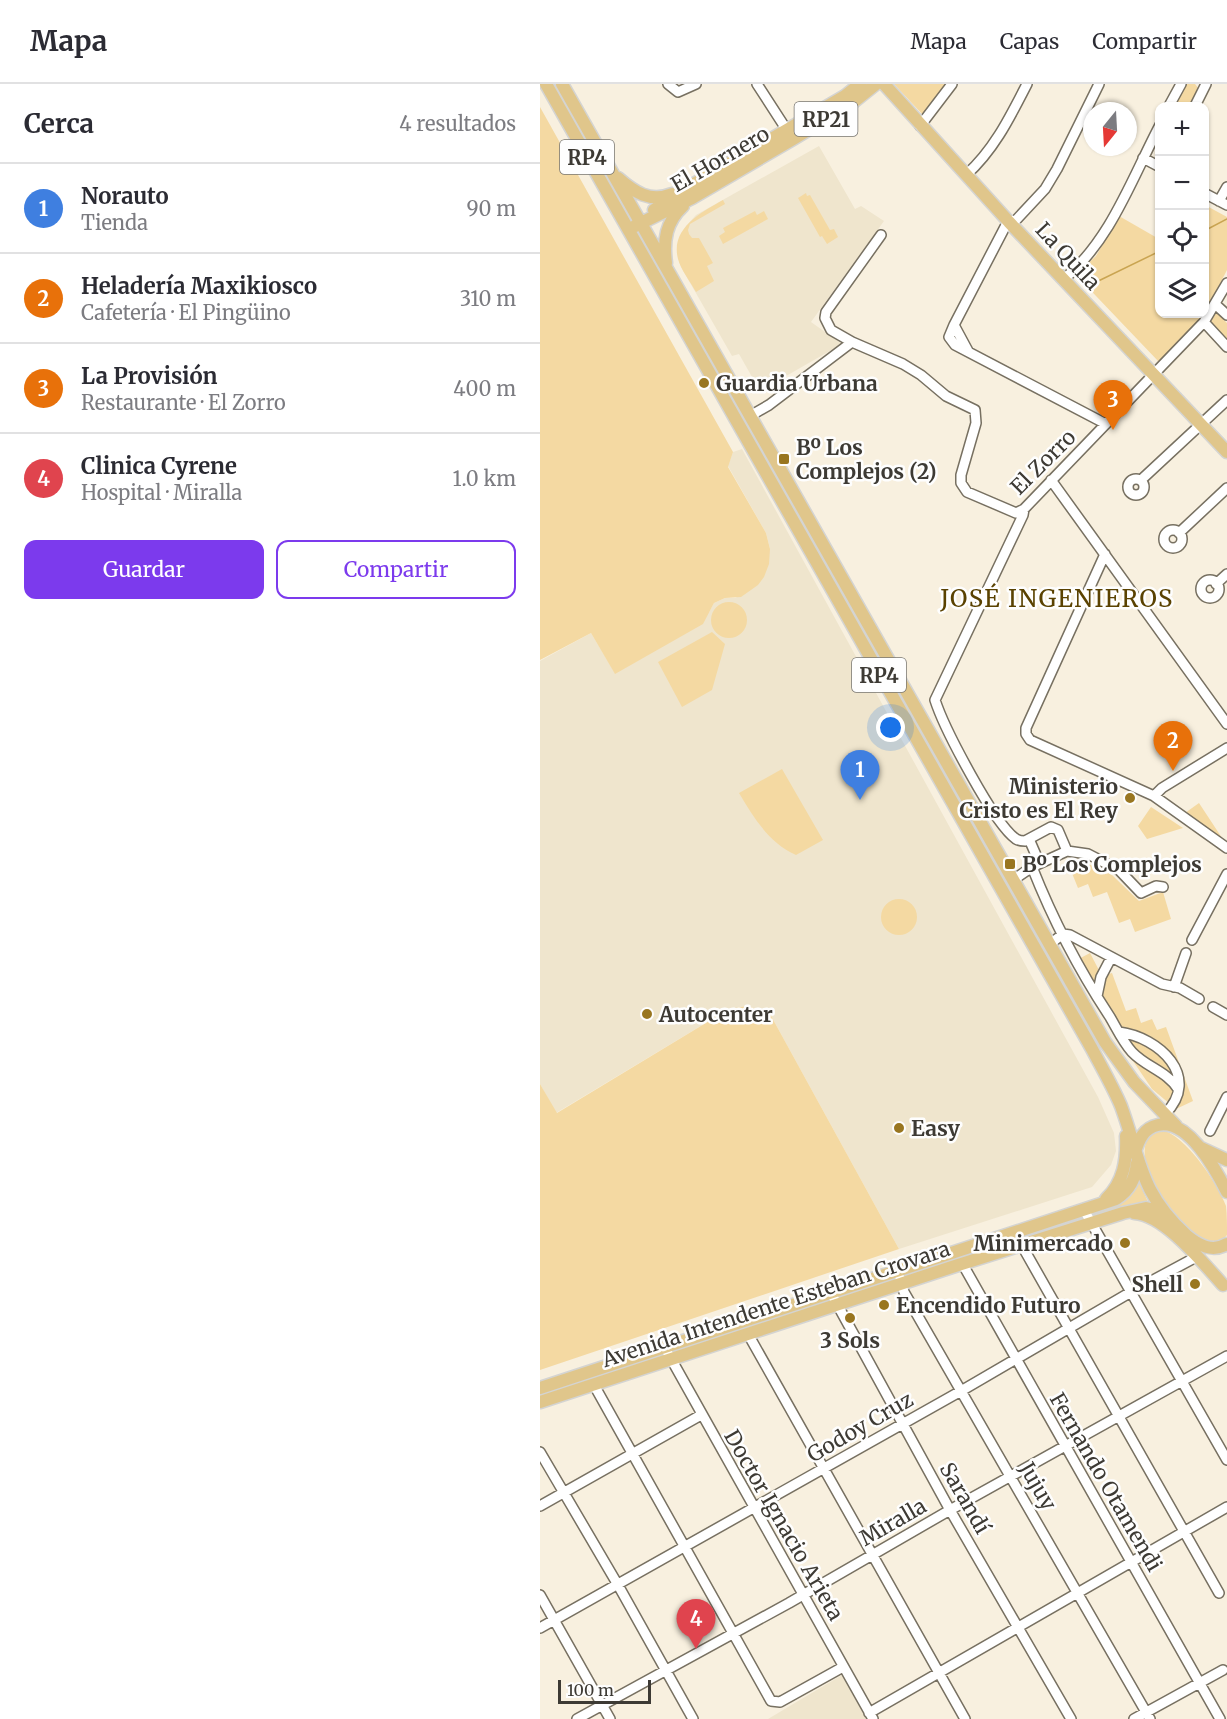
<!DOCTYPE html>
<html lang="es">
<meta charset="utf-8">
<style>
:root{--surface:#fff;--page:#f2f2f3;--text:#2b2b33;--muted:#7c7c81;--line:#e1e1e2;--accent:#7c3aed}
body{margin:0;font-family:Merriweather,serif;background:var(--page);color:var(--text)}
.controls{position:absolute;right:18px;top:18px;display:grid;overflow:hidden;border-radius:12px;box-shadow:0 2px 4px #0004}
.controls button{width:54px;height:54px;display:grid;place-items:center;padding:0;border:0;border-bottom:2px solid var(--line);background:var(--surface);color:var(--text);font:30px sans-serif}
.compass{position:absolute;left:543px;top:18px;width:54px;height:54px;border-radius:50%;background:var(--surface);box-shadow:0 2px 4px #0004;rotate:198deg}
.scale{position:absolute;left:18px;bottom:15px;width:93px;box-sizing:border-box;padding-left:6px;border:3px solid #3d3a34;border-top:0;font-size:16px;line-height:21px;white-space:nowrap;color:#3d3a34;-webkit-text-stroke:4px #fefefe;paint-order:stroke}
.you{position:absolute;left:351px;top:644px;width:21px;height:21px;margin:-15px;border:4px solid #fff;border-radius:50%;background:#1a73e8;box-shadow:0 0 0 9px #1a73e833}
.badge{display:grid;place-items:center;width:39px;height:39px;border-radius:50%;background:var(--accent);color:#fff;font-size:20px;font-weight:700}
.pin{position:absolute;translate:-50% -50px;filter:drop-shadow(0 2px 3px #0008)}
.pin::after{content:'';position:absolute;top:32px;width:21px;height:18px;background:inherit;clip-path:polygon(0 0,100% 0,50% 100%)}
.list{margin:0;padding:0;list-style:none}
h2{display:flex;justify-content:space-between;align-items:center;height:78px;margin:0;padding:0 24px;font-size:26px}
h2 small{font-size:20px;font-weight:400;color:var(--muted)}
.list li{display:grid;grid-template-columns:39px 1fr auto;gap:18px;align-items:center;box-sizing:border-box;height:90px;padding:0 24px;border-top:2px solid var(--line)}
.list b{display:block;font-size:22px;white-space:nowrap}
.list p{margin:0;font-size:20px;white-space:nowrap;color:var(--muted)}
.list em{font-size:20px;font-style:normal;color:var(--muted)}
.actions{display:flex;gap:12px;padding:18px 24px}
.actions a{flex:1;padding:14px 0;border:2px solid var(--accent);border-radius:12px;text-align:center;font-size:21px;color:var(--accent)}
.actions .main{background:var(--accent);color:#fff}
.icon{flex:none;width:33px;height:33px;fill:none;stroke:currentColor;stroke-width:2;stroke-linecap:round;stroke-linejoin:round}
.map{position:relative;flex:none;width:687px;height:1635px;overflow:hidden}
header{display:flex;align-items:center;gap:36px;box-sizing:border-box;height:84px;padding:0 30px;background:var(--surface);border-bottom:2px solid var(--line)}
header strong{font-size:28px}
nav{display:flex;gap:33px;margin-inline-start:auto;font-size:21px}
main{display:flex}
aside{flex:1;background:var(--surface)}
.map>svg:first-child{display:block}
</style>
<header>
<strong>Mapa</strong>
<nav><a>Mapa</a><a>Capas</a><a>Compartir</a></nav>
</header>
<main>
<aside>
<h2>Cerca<small>4 resultados</small></h2>
<ul class="list">
<li><span class="badge" style="background:#3f7fe0">1</span><div><b>Norauto</b><p>Tienda</p></div><em>90 m</em></li>
<li><span class="badge" style="background:#e8710a">2</span><div><b>Heladería Maxikiosco</b><p>Cafetería · El Pingüino</p></div><em>310 m</em></li>
<li><span class="badge" style="background:#e8710a">3</span><div><b>La Provisión</b><p>Restaurante · El Zorro</p></div><em>400 m</em></li>
<li><span class="badge" style="background:#e0444e">4</span><div><b>Clinica Cyrene</b><p>Hospital · Miralla</p></div><em>1.0 km</em></li>
</ul>
<div class="actions"><a class="main">Guardar</a><a>Compartir</a></div>
</aside>
<div class="map">
<svg width="687" height="1635" viewBox="0 0 687 1635">
<rect width="100%" height="100%" fill="#f8f0df"/>
<path fill="#efe5cd" d="M 279,62 L 315,125 L 321,122 L 344,137 L 271,238 L 302,260 L 220,307 L 199,270 L 192,272 L 141,183 L 137,166 L 138,157 L 146,142 L 156,131 Z
M 202,365 L 558,1013 L 574,1049 L 576,1067 L 571,1081 L 552,1103 L 359,1165 L 230,930 L 189,925 L 16,1029 L 0,1000 L 0,577 L 51,549 L 75,589 L 169,528 L 174,519 L 185,514 L 196,514 L 230,465 L 226,449 L 188,382 L 193,368 Z
M 302,1591 L 326,1635 L 228,1635 Z"/>
<path fill="#f4d9a2" d="M 354,0 L 408,0 L 383,31 Z
M 644,0 L 655,0 L 659,5 L 652,22 L 633,22 Z
M 0,23 L 193,368 L 188,383 L 226,449 L 230,465 L 229,480 L 224,493 L 218,501 L 201,513 L 185,514 L 174,519 L 163,540 L 75,590 L 51,549 L 0,576 Z
M 266,109 L 267,112 L 270,111 L 290,146 L 294,145 L 298,153 L 287,160 L 282,152 L 280,153 L 258,114 Z
M 183,116 L 185,120 L 150,140 L 148,146 L 149,150 L 152,154 L 159,154 L 173,179 L 167,182 L 174,197 L 156,208 C 150,197 141,186 138,175 C 130,144 162,128 183,116 Z
M 665,121 L 687,133 L 687,186 L 665,229 Z
M 215,127 L 217,131 L 224,127 L 228,135 L 183,160 L 179,152 L 185,148 L 183,144 Z
M 579,132 L 619,155 L 620,230 L 664,230 L 619,278 L 536,191 L 556,172 Z
M 676,228 L 687,239 L 687,257 L 670,239 Z
M171 536a18 18 0 1 1 36 0a18 18 0 1 1-36 0Z
M 172,548 L 185,560 L 172,606 L 142,623 L 118,578 Z
M 242,685 L 283,756 L 256,771 C 229,759 214,734 199,709 Z
M 659,719 L 684,757 L 645,729 Z
M 611,723 L 643,744 L 607,755 L 598,742 Z
M 540,776 L 572,791 L 599,817 L 623,808 L 631,835 L 595,848 L 590,835 L 579,839 L 567,808 L 553,813 L 548,800 L 538,804 L 529,782 Z
M341 833a18 18 0 1 1 36 0a18 18 0 1 1-36 0Z
M 550,869 L 562,892 L 572,889 L 586,927 L 596,924 L 601,939 L 612,935 L 617,946 L 626,943 L 653,1017 L 636,1025 L 612,1005 L 576,952 L 533,878 Z
M 208,922 L 230,930 L 359,1165 L 0,1286 L 0,1000 L 17,1029 L 189,925 Z
M 621,1046 C 645,1050 678,1100 686,1122 C 687,1131 687,1142 687,1151 C 683,1156 679,1159 671,1159 C 640,1157 574,1057 621,1046 Z
M 598,1096 L 608,1118 L 595,1120 L 555,1134 L 551,1132 L 551,1129 Z
M 291,1214 L 290,1217 L 136,1268 L 134,1267 L 135,1265 Z"/>
<g fill="none" stroke-linecap="round" stroke-linejoin="round">
<path stroke="#c9a451" stroke-width="1.5" d="M 664,147 L 687,135
M 546,203 L 620,167"/>
<defs>
<path id="minor" d="M 128,0 L 138,8 L 156,0
M 217,0 L 250,51
M 629,22 L 641,0
M 655,22 L 666,0
M 380,42 L 412,0
M 603,74 L 620,83
M 426,91 C 454,66 470,33 487,0
M 664,109 L 687,121
M 679,117 L 687,103
M 341,151 L 286,228 L 285,234 L 291,246 L 312,258 L 363,280 L 381,291 L 406,312 L 435,326 L 436,339 L 421,391 L 421,399 L 427,408 L 476,429 L 484,425 L 664,238 L 687,199
M 524,195 C 571,156 592,94 620,41
M 675,220 L 687,231
M 664,238 L 687,263
M 414,241 L 409,253 L 415,261 L 566,340
M 428,267 L 414,241 L 466,141 L 469,138 L 477,135 L 505,105 L 517,85 L 559,0
M 210,332 L 229,321 L 312,258
M588 403a8 8 0 1 1 16 0a8 8 0 1 1-16 0Z
M 511,396 L 687,640
M 601,396 L 687,316
M 484,425 L 483,431 L 395,616 C 404,644 454,740 476,755 C 479,757 481,757 485,757 L 511,743 L 518,746 L 527,767 L 492,783 C 513,836 539,886 570,933 C 577,945 583,958 592,968 C 606,983 628,988 638,1005
M624 455a9 9 0 1 1 18 0a9 9 0 1 1-18 0Z
M 639,449 L 687,404
M 565,470 L 486,644 L 486,650 L 490,656 L 614,712 L 687,764
M661 505a9 9 0 1 1 18 0a9 9 0 1 1-18 0Z
M 676,500 L 687,490
M 614,712 L 622,704 L 687,664
M 489,755 L 499,778
M 527,767 L 548,770 L 579,786 L 601,809 L 616,802 L 623,803
M 473,796 L 492,783
M 652,856 L 687,790
M 510,860 L 523,850 L 530,851 L 622,900 L 640,904 L 659,915
M 634,903 L 646,869
M 557,912 L 561,893 L 571,874
M 673,923 L 687,931
M 579,948 C 619,953 662,993 625,1030
M 670,1047 L 687,1013
M 544,1126 L 687,1376
M 481,1160 L 679,1509
M 422,1179 L 680,1635
M 360,1194 L 364,1208 L 610,1635
M 291,1209 L 410,1426 L 531,1635
M 208,1250 L 425,1635
M 125,1264 L 333,1635
M 54,1301 L 231,1617 L 240,1618 L 303,1583
M 0,1368 L 78,1501 L 153,1635
M 0,1422 L 161,1331
M 0,1511 L 70,1635
M 0,1544 L 421,1307 L 591,1208 L 658,1172
M 329,1629 L 687,1423
M 37,1635 L 249,1519 L 410,1426 L 687,1272
M 594,1635 L 683,1586"/>
<path id="major" d="M 6,0 L 552,965 C 562,984 573,1003 581,1022 C 601,1077 600,1109 646,1151 C 658,1161 672,1169 687,1160
M 22,0 L 565,958 L 594,998 L 636,1042
M 344,0 L 469,138 L 687,368
M 78,94 C 94,108 110,119 132,110
M 114,126 L 147,104 L 305,12 L 320,0
M 95,142 L 152,114 L 253,55 L 311,20 L 336,0
M 126,179 C 123,156 126,138 143,122
M 661,1064 L 687,1076
M 595,1068 C 599,1055 604,1044 618,1041 C 648,1034 676,1086 687,1108
M 566,1115 C 584,1098 587,1076 586,1052
M 594,1129 C 624,1130 663,1179 683,1201
M 0,1304 L 576,1115 C 590,1106 595,1095 597,1079
M 0,1318 L 412,1183 L 583,1129 L 606,1124 L 623,1128"/>
</defs>
<use href="#minor" stroke="#777061" stroke-width="12"/>
<use href="#major" stroke="#d4d4d2" stroke-width="15"/>
<use href="#minor" stroke="#fff" stroke-width="9"/>
<use href="#major" stroke="#e0c68b" stroke-width="12"/>
</g>
<g fill="#997620" stroke="#fefefe" stroke-width="2">
<circle cx="164" cy="299" r="6"/>
<rect x="238" y="369" width="12" height="12" rx="3"/>
<circle cx="590" cy="714" r="6"/>
<rect x="464" y="774" width="12" height="12" rx="3"/>
<circle cx="107" cy="930" r="6"/>
<circle cx="359" cy="1044" r="6"/>
<circle cx="585" cy="1159" r="6"/>
<circle cx="655" cy="1200" r="6"/>
<circle cx="344" cy="1221" r="6"/>
<circle cx="310" cy="1234" r="6"/>
</g>
<g text-anchor="middle" dominant-baseline="central" stroke-width="5" stroke-linejoin="round" paint-order="stroke">
<g fill="#fefefe" stroke="#777571" stroke-width="1.5">
<rect x="254.5" y="18" width="63" height="34" rx="4.5"/>
<rect x="20" y="56" width="54" height="34" rx="4.5"/>
<rect x="312" y="574" width="54" height="34" rx="4.5"/>
</g>
<g font-size="20" font-weight="bold" fill="#3d3a34">
<text x="286" y="35">RP21</text>
<text x="47" y="73">RP4</text>
<text x="339" y="591">RP4</text>
</g>
<g font-size="21" fill="#3d3a34" stroke="#fefefe">
<text transform="translate(180 75) rotate(-30)">El Hornero</text>
<text transform="translate(528 172) rotate(47)">La Quila</text>
<text transform="translate(503 378) rotate(-45)">El Zorro</text>
<text transform="translate(236 1220) rotate(-18)">Avenida Intendente Esteban Crovara</text>
<text transform="translate(320 1343) rotate(-30)">Godoy Cruz</text>
<text transform="translate(566 1398) rotate(60)">Fernando Otamendi</text>
<text transform="translate(498 1402) rotate(60)">Jujuy</text>
<text transform="translate(425 1414) rotate(60)">Sarandí</text>
<text transform="translate(353 1438) rotate(-30)">Miralla</text>
<text transform="translate(244 1441) rotate(60)">Doctor Ignacio Arieta</text>
</g>
<g font-size="21" font-weight="bold" fill="#3d3a34" stroke="#fefefe" text-anchor="start">
<text x="176" y="299">Guardia Urbana</text>
<text x="256" y="363">Bº Los<tspan x="256" dy="24">Complejos (2)</tspan></text>
<text x="578" y="702" text-anchor="end">Ministerio<tspan x="578" dy="24">Cristo es El Rey</tspan></text>
<text x="482" y="780">Bº Los Complejos</text>
<text x="119" y="930">Autocenter</text>
<text x="371" y="1044">Easy</text>
<text x="573" y="1159" text-anchor="end">Minimercado</text>
<text x="643" y="1200" text-anchor="end">Shell</text>
<text x="356" y="1221">Encendido Futuro</text>
<text x="310" y="1256" text-anchor="middle">3 Sols</text>
</g>
<g font-size="24" letter-spacing="1.5" fill="#5a4201" stroke="#fefefe">
<text x="517" y="514">JOSÉ INGENIEROS</text>
</g>
</g>
</svg>
<div class="controls">
<button>+</button>
<button>−</button>
<button><svg class="icon" aria-label="locate" viewBox="0 0 24 24"><circle cx="12" cy="12" r="6"/><path d="M12 2v4M12 18v4M2 12h4M18 12h4"/></svg></button>
<button><svg class="icon" aria-label="layers" viewBox="0 0 24 24"><path d="M12 4l9 5-9 5-9-5zM3 14l9 5 9-5"/></svg></button>
</div>
<svg class="compass" viewBox="-18 -18 36 36"><path d="M0-13l5 13h-10z" fill="#e53935"/><path d="M0 13l5-13h-10z" fill="#7c7c81"/></svg>
<div class="scale">100 m</div>
<div class="you"></div>
<div class="pin badge" style="left:320px;top:716px;background:#3f7fe0">1</div>
<div class="pin badge" style="left:633px;top:687px;background:#e8710a">2</div>
<div class="pin badge" style="left:573px;top:346px;background:#e8710a">3</div>
<div class="pin badge" style="left:156px;top:1565px;background:#e0444e">4</div>
</div>
</main>
